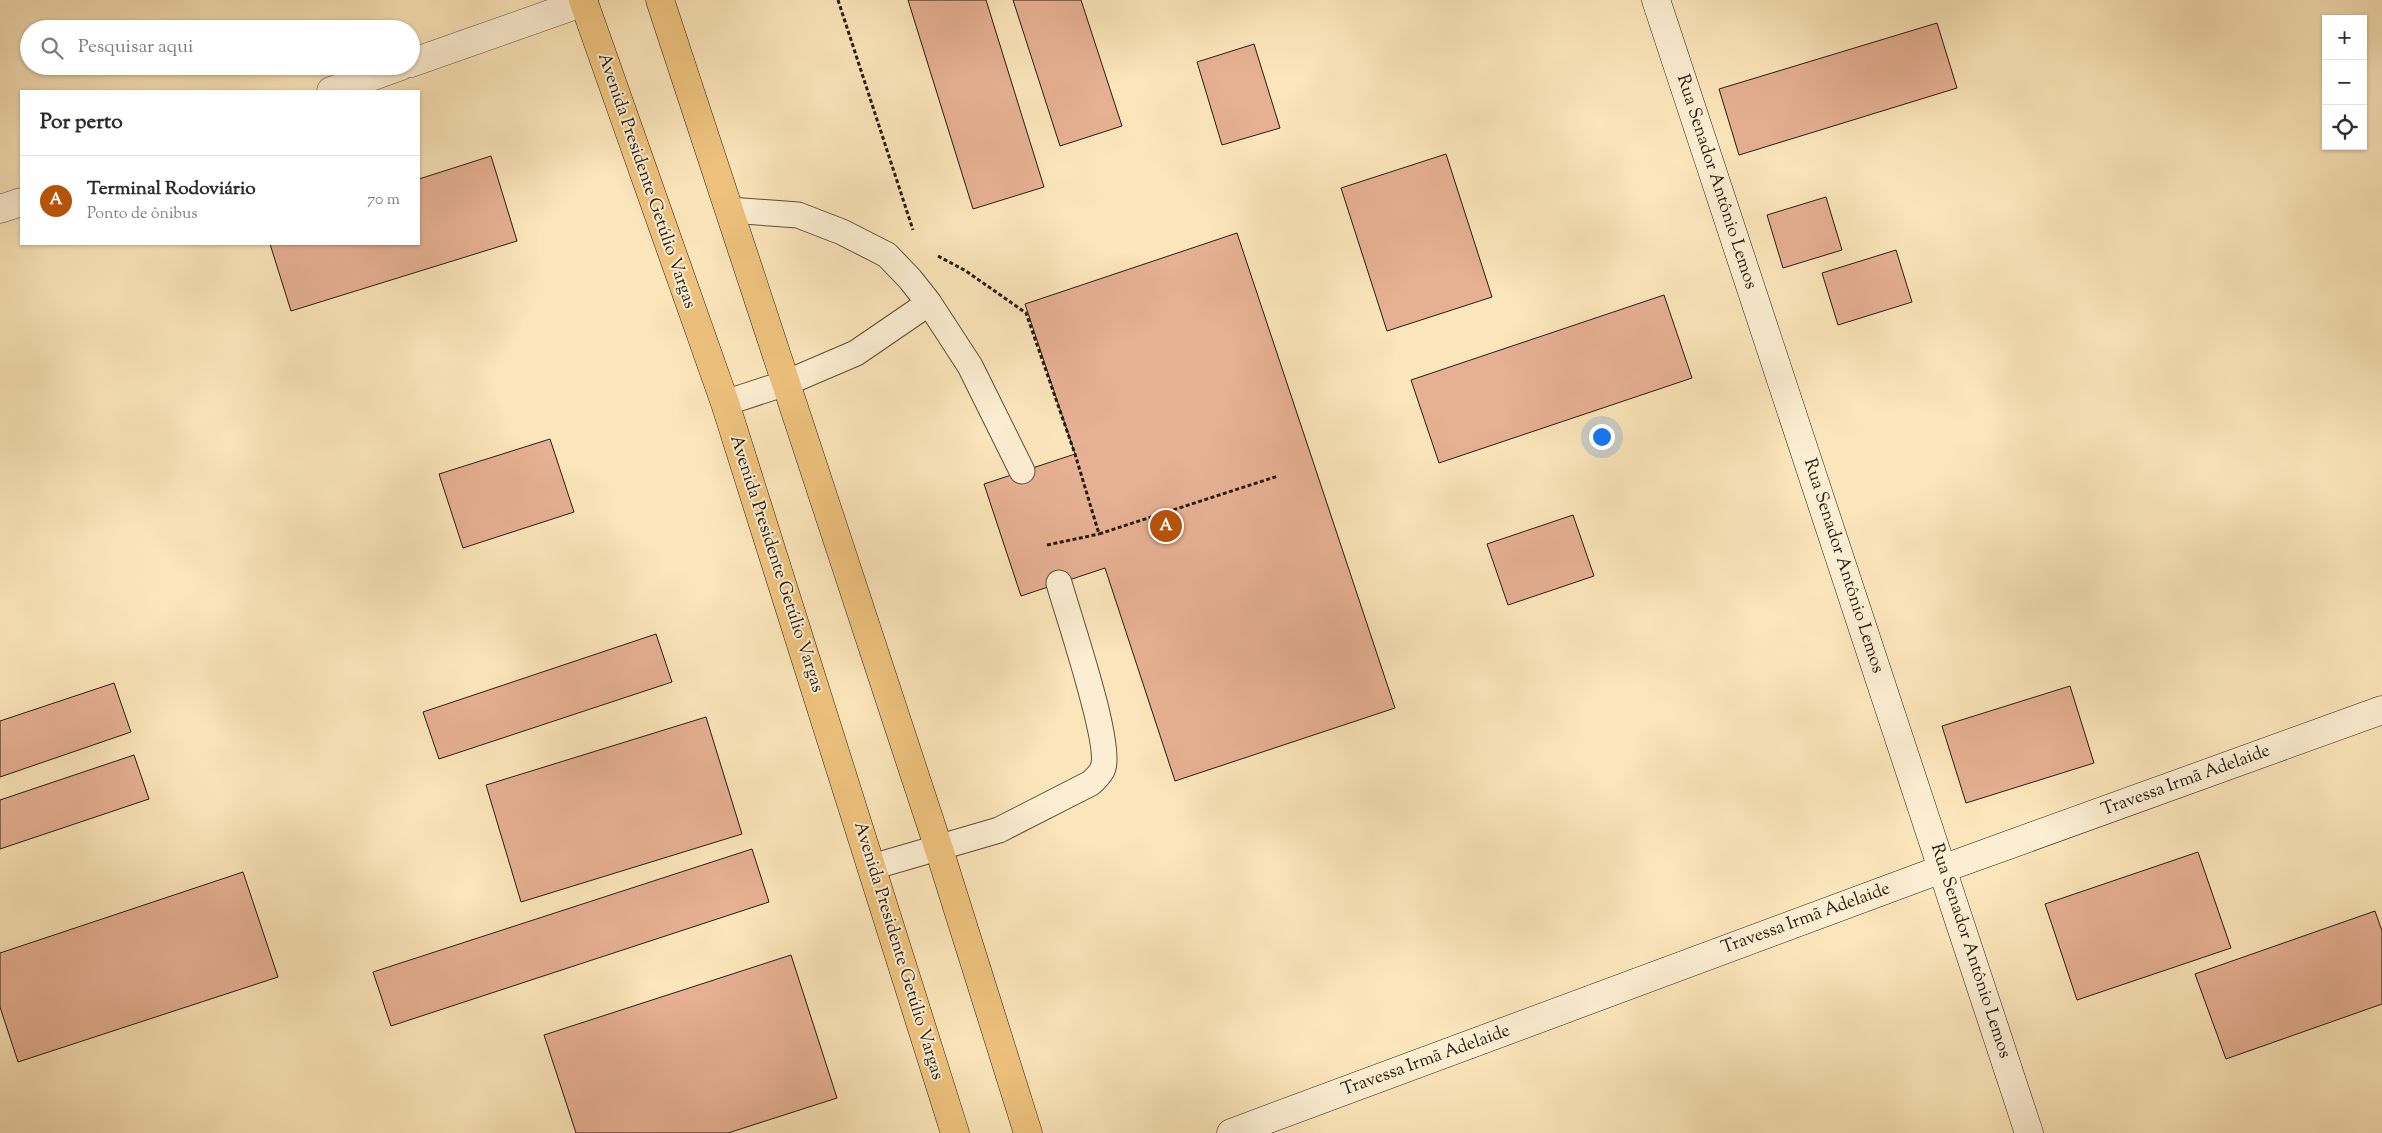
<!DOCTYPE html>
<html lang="pt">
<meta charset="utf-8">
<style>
:root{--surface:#fff;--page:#f7f7f7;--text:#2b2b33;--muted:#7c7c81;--line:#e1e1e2;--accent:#b45309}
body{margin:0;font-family:"Sorts Mill Goudy",serif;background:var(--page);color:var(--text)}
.controls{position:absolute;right:15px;top:15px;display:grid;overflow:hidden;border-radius:0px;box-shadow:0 1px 4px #0004}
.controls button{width:45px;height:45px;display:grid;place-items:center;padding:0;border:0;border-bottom:1px solid var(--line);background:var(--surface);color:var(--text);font:25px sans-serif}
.you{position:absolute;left:1601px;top:436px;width:18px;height:18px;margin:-12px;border:4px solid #fff;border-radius:50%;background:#1a73e8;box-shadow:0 0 0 8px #1a73e833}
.badge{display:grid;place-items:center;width:32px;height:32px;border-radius:50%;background:var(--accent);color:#fff;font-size:16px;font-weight:700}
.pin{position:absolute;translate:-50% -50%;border:2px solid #fff;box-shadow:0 1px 5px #0006}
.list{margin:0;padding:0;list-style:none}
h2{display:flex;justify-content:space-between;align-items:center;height:65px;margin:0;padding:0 20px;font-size:21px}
h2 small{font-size:16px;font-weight:400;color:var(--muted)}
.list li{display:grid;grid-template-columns:32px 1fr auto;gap:15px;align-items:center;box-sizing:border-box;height:90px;padding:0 20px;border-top:1px solid var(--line)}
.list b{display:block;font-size:19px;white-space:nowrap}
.list p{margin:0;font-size:16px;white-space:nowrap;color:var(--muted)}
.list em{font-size:16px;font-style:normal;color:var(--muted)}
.icon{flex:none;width:28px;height:28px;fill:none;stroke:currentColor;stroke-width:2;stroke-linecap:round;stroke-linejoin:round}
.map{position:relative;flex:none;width:2382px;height:1133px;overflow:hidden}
.search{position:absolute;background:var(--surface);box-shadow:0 1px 4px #0004;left:20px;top:20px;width:400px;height:55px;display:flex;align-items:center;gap:12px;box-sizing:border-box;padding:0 18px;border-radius:28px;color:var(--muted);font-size:19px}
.panel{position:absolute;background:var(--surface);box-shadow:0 1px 4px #0004;left:20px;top:90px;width:400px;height:155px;border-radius:0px}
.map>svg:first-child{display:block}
</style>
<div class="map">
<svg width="2382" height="1133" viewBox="0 0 2382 1133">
<rect width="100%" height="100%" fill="#fbe5ba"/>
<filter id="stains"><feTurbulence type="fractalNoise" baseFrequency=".004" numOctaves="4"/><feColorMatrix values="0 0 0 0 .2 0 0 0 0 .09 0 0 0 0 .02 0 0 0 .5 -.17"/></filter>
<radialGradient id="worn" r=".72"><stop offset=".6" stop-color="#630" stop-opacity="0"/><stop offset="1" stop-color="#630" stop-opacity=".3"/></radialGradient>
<path fill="#e6b093" stroke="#271c12" d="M 908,0 L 986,0 L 1044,187 L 973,209 Z
M 1013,0 L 1081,0 L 1122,126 L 1060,146 Z
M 1937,23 L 1957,88 L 1739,155 L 1719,89 Z
M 1254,44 L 1280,128 L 1222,145 L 1197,62 Z
M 1446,154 L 1492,297 L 1387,331 L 1341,188 Z
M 491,156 L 517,241 L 291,311 L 270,244 L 419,244 L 419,179 Z
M 1826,197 L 1842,250 L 1783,268 L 1767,215 Z
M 1237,233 L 1395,708 L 1175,781 L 1105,568 L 1021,596 L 984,484 L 1075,454 L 1025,304 Z
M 1896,250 L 1912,302 L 1838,325 L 1822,273 Z
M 1664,295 L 1692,378 L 1439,463 L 1411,380 Z
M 550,439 L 574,512 L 463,548 L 439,474 Z
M 1573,515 L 1594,576 L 1508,605 L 1487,544 Z
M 656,634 L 672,682 L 439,759 L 423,712 Z
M 114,683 L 131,732 L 0,777 L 0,721 Z
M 2070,686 L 2094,763 L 1966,803 L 1942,726 Z
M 706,717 L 742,834 L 521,902 L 486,785 Z
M 134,755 L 149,799 L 0,849 L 0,800 Z
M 752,849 L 769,902 L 391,1026 L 373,972 Z
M 2198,852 L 2231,948 L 2077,1000 L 2045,904 Z
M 243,872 L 278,977 L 18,1062 L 0,1007 L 0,953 Z
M 2375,911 L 2382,931 L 2382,1004 L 2226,1059 L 2195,974 Z
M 791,955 L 837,1098 L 728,1133 L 576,1133 L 544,1035 Z"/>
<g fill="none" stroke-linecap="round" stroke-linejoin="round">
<defs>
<path id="lane" d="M 729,210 L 798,215 L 842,232 L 887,255 L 910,279 L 929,303 L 970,366 L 1022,471
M 725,403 L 786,383 L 856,353 L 929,303
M 872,867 L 999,830 L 1091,783 C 1096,778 1101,774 1103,768 C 1112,743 1068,615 1059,583"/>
<path id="street" d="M 411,63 L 584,2
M 331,91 L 401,66
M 0,209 L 21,202"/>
<path id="secondary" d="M 1656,0 L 2029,1133
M 1231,1133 L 1942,869 L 2382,710"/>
<path id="highway" d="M 583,0 L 725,403 L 955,1133
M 660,0 L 938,846 L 1028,1133"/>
</defs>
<use href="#lane" stroke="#5c4e3c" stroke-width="27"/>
<use href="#street" stroke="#5c4e3c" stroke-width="29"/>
<use href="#secondary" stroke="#271c12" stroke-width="29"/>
<use href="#highway" stroke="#271c12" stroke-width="29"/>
<path stroke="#271c12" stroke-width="3" stroke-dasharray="4 2.5" stroke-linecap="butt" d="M 838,0 L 913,230
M 938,256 L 966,271 L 1026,313 L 1075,454 L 1099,534 L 1278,476
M 1047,545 L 1099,534"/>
<use href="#lane" stroke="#fceed2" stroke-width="25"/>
<use href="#street" stroke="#fceed2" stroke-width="28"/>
<use href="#secondary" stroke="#fceed2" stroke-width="28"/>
<use href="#highway" stroke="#eec27d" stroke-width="28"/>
</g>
<g text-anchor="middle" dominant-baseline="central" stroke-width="4" stroke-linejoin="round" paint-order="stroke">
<g font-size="18" fill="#271c12" stroke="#fceed2">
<text transform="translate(646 181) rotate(71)">Avenida Presidente Getúlio Vargas</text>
<text transform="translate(1716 182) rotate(72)">Rua Senador Antônio Lemos</text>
<text transform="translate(776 564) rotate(72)">Avenida Presidente Getúlio Vargas</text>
<text transform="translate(1843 566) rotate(72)">Rua Senador Antônio Lemos</text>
<text transform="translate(2186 781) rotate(-20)">Travessa Irmã Adelaide</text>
<text transform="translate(1806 919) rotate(-20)">Travessa Irmã Adelaide</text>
<text transform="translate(898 951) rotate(73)">Avenida Presidente Getúlio Vargas</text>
<text transform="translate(1970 951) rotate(72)">Rua Senador Antônio Lemos</text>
<text transform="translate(1426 1061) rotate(-20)">Travessa Irmã Adelaide</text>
</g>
</g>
<rect width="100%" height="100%" filter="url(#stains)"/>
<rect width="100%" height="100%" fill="url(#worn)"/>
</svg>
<div class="controls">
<button>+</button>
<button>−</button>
<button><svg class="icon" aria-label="locate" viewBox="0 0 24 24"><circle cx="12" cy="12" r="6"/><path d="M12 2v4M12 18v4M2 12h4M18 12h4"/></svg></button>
</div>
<div class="you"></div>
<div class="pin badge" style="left:1166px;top:526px">A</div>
<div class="search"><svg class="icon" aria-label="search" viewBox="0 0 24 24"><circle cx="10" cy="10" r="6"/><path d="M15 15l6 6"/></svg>Pesquisar aqui</div>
<section class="panel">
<h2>Por perto<small></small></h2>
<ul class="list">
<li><span class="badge">A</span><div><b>Terminal Rodoviário</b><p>Ponto de ônibus</p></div><em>70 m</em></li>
</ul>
</section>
</div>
